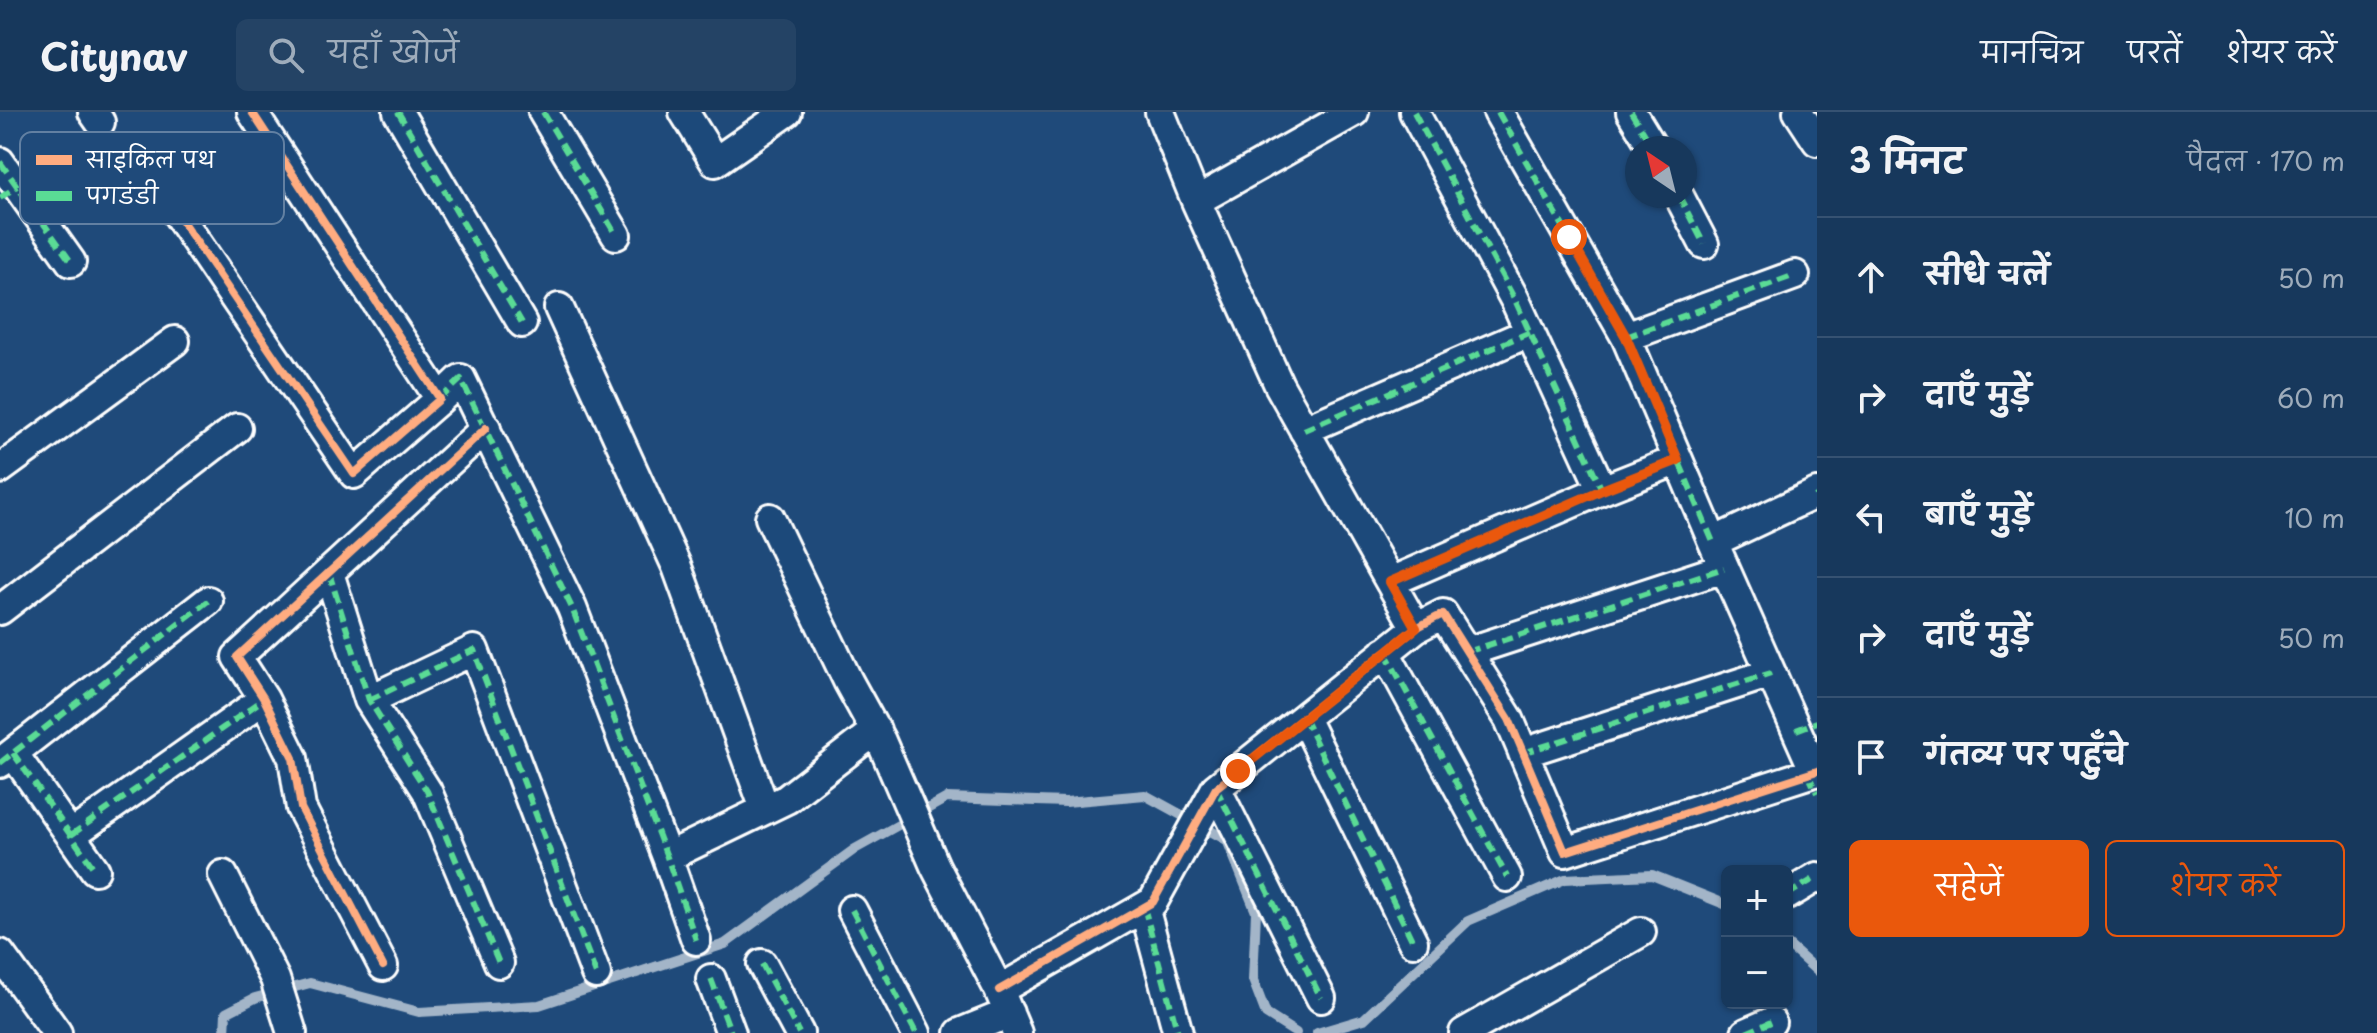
<!DOCTYPE html>
<html lang="hi">
<meta charset="utf-8">
<style>
:root{--surface:#17385c;--page:#244365;--text:#f1f3f6;--muted:#9eacbb;--line:#365272;--accent:#ea580c}
body{margin:0;font-family:"Playpen Sans","Playpen Sans Deva",sans-serif;background:var(--page);color:var(--text)}
.controls{position:absolute;right:24px;bottom:24px;display:grid;overflow:hidden;border-radius:12px;box-shadow:0 2px 6px #0004}
.controls button{width:72px;height:72px;display:grid;place-items:center;padding:0;border:0;border-bottom:2px solid var(--line);background:var(--surface);color:var(--text);font:40px sans-serif}
.compass{position:absolute;left:1625px;top:24px;width:72px;height:72px;border-radius:50%;background:var(--surface);box-shadow:0 2px 6px #0004;rotate:325deg}
.stop{position:absolute;width:24px;height:24px;margin:-18px;border:6px solid #ea580c;border-radius:50%;background:#fff}
.stop.end{background:#ea580c;border-color:#fff;box-shadow:0 2px 8px #0008}
.list{margin:0;padding:0;list-style:none}
h2{display:flex;justify-content:space-between;align-items:center;height:104px;margin:0;padding:0 32px;font-size:34px}
h2 small{font-size:26px;font-weight:400;color:var(--muted)}
.list li{display:grid;grid-template-columns:52px 1fr auto;gap:24px;align-items:center;box-sizing:border-box;height:120px;padding:0 32px;border-top:2px solid var(--line)}
.list b{display:block;font-size:30px;white-space:nowrap}
.list em{font-size:26px;font-style:normal;color:var(--muted)}
.actions{display:flex;gap:16px;padding:24px 32px}
.actions a{flex:1;padding:18px 0;border:2px solid var(--accent);border-radius:12px;text-align:center;font-size:28px;color:var(--accent)}
.actions .main{background:var(--accent);color:#fff}
.icon{flex:none;width:44px;height:44px;fill:none;stroke:currentColor;stroke-width:2;stroke-linecap:round;stroke-linejoin:round}
.map{position:relative;flex:none;width:1817px;height:921px;overflow:hidden}
header{display:flex;align-items:center;gap:48px;box-sizing:border-box;height:112px;padding:0 40px;background:var(--surface);border-bottom:2px solid var(--line)}
header strong{font-size:38px}
nav{display:flex;gap:44px;margin-inline-start:auto;font-size:28px}
.search{width:560px;height:72px;background:var(--page);display:flex;align-items:center;gap:20px;box-sizing:border-box;padding:0 28px;border-radius:12px;color:var(--muted);font-size:30px}
main{display:flex}
aside{flex:1;background:var(--surface)}
.map>svg:first-child{display:block}
</style>
<header>
<strong>Citynav</strong>
<div class="search"><svg class="icon" aria-label="search" viewBox="0 0 24 24"><circle cx="10" cy="10" r="6"/><path d="M15 15l6 6"/></svg>यहाँ खोजें</div>
<nav><a>मानचित्र</a><a>परतें</a><a>शेयर करें</a></nav>
</header>
<main>
<div class="map">
<svg width="1817" height="921" viewBox="0 0 1817 921">
<rect width="100%" height="100%" fill="#1f4a7a"/>
<filter id="ink" filterUnits="userSpaceOnUse"><feTurbulence type="fractalNoise" baseFrequency=".0125" numOctaves="2"/><feDisplacementMap in="SourceGraphic" scale="16" xChannelSelector="R" yChannelSelector="G"/><feConvolveMatrix kernelMatrix="1 2 1 2 8 2 1 2 1" color-interpolation-filters="sRGB"/></filter>
<g filter="url(#ink)">
<g fill="none" stroke-linecap="round" stroke-linejoin="round">
<path stroke="#a3b5c8" stroke-width="10" d="M 1787,832 L 1817,859
M 225,921 L 226,901 L 255,886 L 310,871 L 419,900 L 539,893 L 725,832 L 855,737 L 947,686 L 1066,690 L 1145,683 L 1227,728 L 1256,800 L 1253,868 L 1266,902 L 1296,921
M 1317,921 L 1364,907 L 1468,809 L 1565,767 L 1652,763 L 1727,793"/>
<defs>
<path id="minor" d="M 93,0 L 100,10
M 398,0 L 522,211
M 543,0 L 616,123
M 684,0 L 715,50 L 787,0
M 1160,0 L 1196,89 L 1279,273 L 1416,516
M 1414,0 L 1515,188 L 1602,378
M 1498,0 L 1626,225 L 1713,430
M 1631,0 L 1653,36
M 1798,0 L 1817,29
M 0,50 L 71,150
M 142,50 L 354,362 L 440,287 L 252,0
M 1679,84 L 1704,132
M 1196,89 L 1354,0
M 559,196 L 677,455 L 765,697
M 1626,225 L 1795,163
M 440,287 L 461,267 L 572,496 L 667,745 L 696,828
M 1304,318 L 1530,220
M 0,357 L 175,229
M 770,406 L 848,569 L 881,629 L 935,754 L 999,878 L 1017,921
M 329,461 L 369,588 L 427,679 L 499,851
M 1390,470 L 1602,378 L 1678,348
M 0,498 L 237,316
M 1385,540 L 1507,765
M 1467,540 L 1724,456
M 369,588 L 474,538 L 596,862
M 1304,606 L 1413,830
M 13,641 L 95,758
M 1523,641 L 1771,561
M 0,651 L 208,489
M 1815,660 L 1713,430 L 1817,381
M 1216,676 L 1321,886
M 71,723 L 264,587
M 667,745 L 787,687 L 876,618
M 223,763 L 275,867 L 292,921
M 1787,783 L 1817,765
M 1144,795 L 1178,921
M 852,798 L 916,921
M 0,842 L 57,921
M 762,852 L 799,921
M 383,854 L 301,696 L 293,646 L 264,587 L 237,545 L 486,316
M 711,867 L 731,921
M 999,878 L 1153,790 L 1216,676 L 1416,516 L 1443,502 L 1509,607 L 1565,740 L 1817,659
M 960,921 L 1009,901
M 1464,921 L 1641,820
M 1746,921 L 1771,910"/>
</defs>
<use href="#minor" stroke="#fff" stroke-width="34"/>
<use href="#minor" stroke="#1f4a7a" stroke-width="28"/>
<path stroke="#5adb95" stroke-width="6" stroke-dasharray="12 6" stroke-linecap="butt" d="M 398,0 L 522,211
M 543,0 L 616,123
M 1414,0 L 1515,188 L 1602,378
M 1498,0 L 1626,225 L 1713,430
M 1631,0 L 1653,36
M 0,50 L 71,150
M 1679,84 L 1704,132
M 0,86 L 17,74
M 1626,225 L 1795,163
M 440,287 L 461,267 L 572,496 L 667,745 L 696,828
M 1304,318 L 1530,220
M 1816,381 L 1817,383
M 329,461 L 369,588 L 427,679 L 499,851
M 1390,470 L 1602,378 L 1678,348
M 1385,540 L 1507,765
M 1467,540 L 1724,456
M 369,588 L 474,538 L 596,862
M 1304,606 L 1413,830
M 1796,618 L 1817,610
M 13,641 L 95,758
M 1523,641 L 1771,561
M 0,651 L 208,489
M 1808,662 L 1817,681
M 1216,676 L 1321,886
M 71,723 L 264,587
M 1787,783 L 1817,765
M 1144,795 L 1178,921
M 852,798 L 916,921
M 762,852 L 799,921
M 711,867 L 731,921
M 1746,921 L 1771,910"/>
<defs>
<path id="cycleway" d="M 142,50 L 354,362 L 440,287 L 252,0
M 383,854 L 301,696 L 293,646 L 264,587 L 237,545 L 486,316
M 999,878 L 1153,790 L 1216,676 L 1416,516 L 1443,502 L 1509,607 L 1565,740 L 1817,659"/>
</defs>
<use href="#cycleway" stroke="#1f4a7a" stroke-width="13"/>
<use href="#cycleway" stroke="#ffac80" stroke-width="8"/>
</g>
</g>
<g fill="none" stroke-linecap="round" stroke-linejoin="round" filter="url(#ink)">
<path stroke="#ea580c" stroke-width="10" d="M 1238,659 L 1416,516 L 1390,470 L 1602,378 L 1678,348 L 1626,225 L 1569,125"/>
</g>
<rect x="20" y="20" width="264" height="92" rx="12" fill="#1f4a7a" stroke="#6280a2" stroke-width="2"/>
<rect x="36" y="43" width="36" height="10" fill="#ffac80"/>
<rect x="36" y="79" width="36" height="10" fill="#5adb95"/>
<g font-size="22" fill="#fff">
<text x="86" y="56">साइकिल पथ</text>
<text x="86" y="92">पगडंडी</text>
</g>
</svg>
<div class="controls">
<button>+</button>
<button>−</button>
</div>
<svg class="compass" viewBox="-18 -18 36 36"><path d="M0-13l5 13h-10z" fill="#e53935"/><path d="M0 13l5-13h-10z" fill="#9eacbb"/></svg>
<div class="stop" style="left:1569px;top:125px"></div>
<div class="stop end" style="left:1238px;top:659px"></div>
</div>
<aside>
<h2>3 मिनट<small>पैदल · 170 m</small></h2>
<ul class="list">
<li><svg class="icon" aria-label="ahead" viewBox="0 0 24 24"><path d="M12 20V5M6 11l6-6 6 6"/></svg><div><b>सीधे चलें</b></div><em>50 m</em></li>
<li><svg class="icon" aria-label="right" viewBox="0 0 24 24"><path d="M7 20v-9h11M14 6l5 5-5 5"/></svg><div><b>दाएँ मुड़ें</b></div><em>60 m</em></li>
<li><svg class="icon" aria-label="left" viewBox="0 0 24 24"><path d="M17 20v-9H6M10 6l-5 5 5 5"/></svg><div><b>बाएँ मुड़ें</b></div><em>10 m</em></li>
<li><svg class="icon" aria-label="right" viewBox="0 0 24 24"><path d="M7 20v-9h11M14 6l5 5-5 5"/></svg><div><b>दाएँ मुड़ें</b></div><em>50 m</em></li>
<li><svg class="icon" aria-label="arrive" viewBox="0 0 24 24"><path d="M6 21V4h12l-3 4 3 4H6"/></svg><div><b>गंतव्य पर पहुँचे</b></div></li>
</ul>
<div class="actions"><a class="main">सहेजें</a><a>शेयर करें</a></div>
</aside>
</main>
